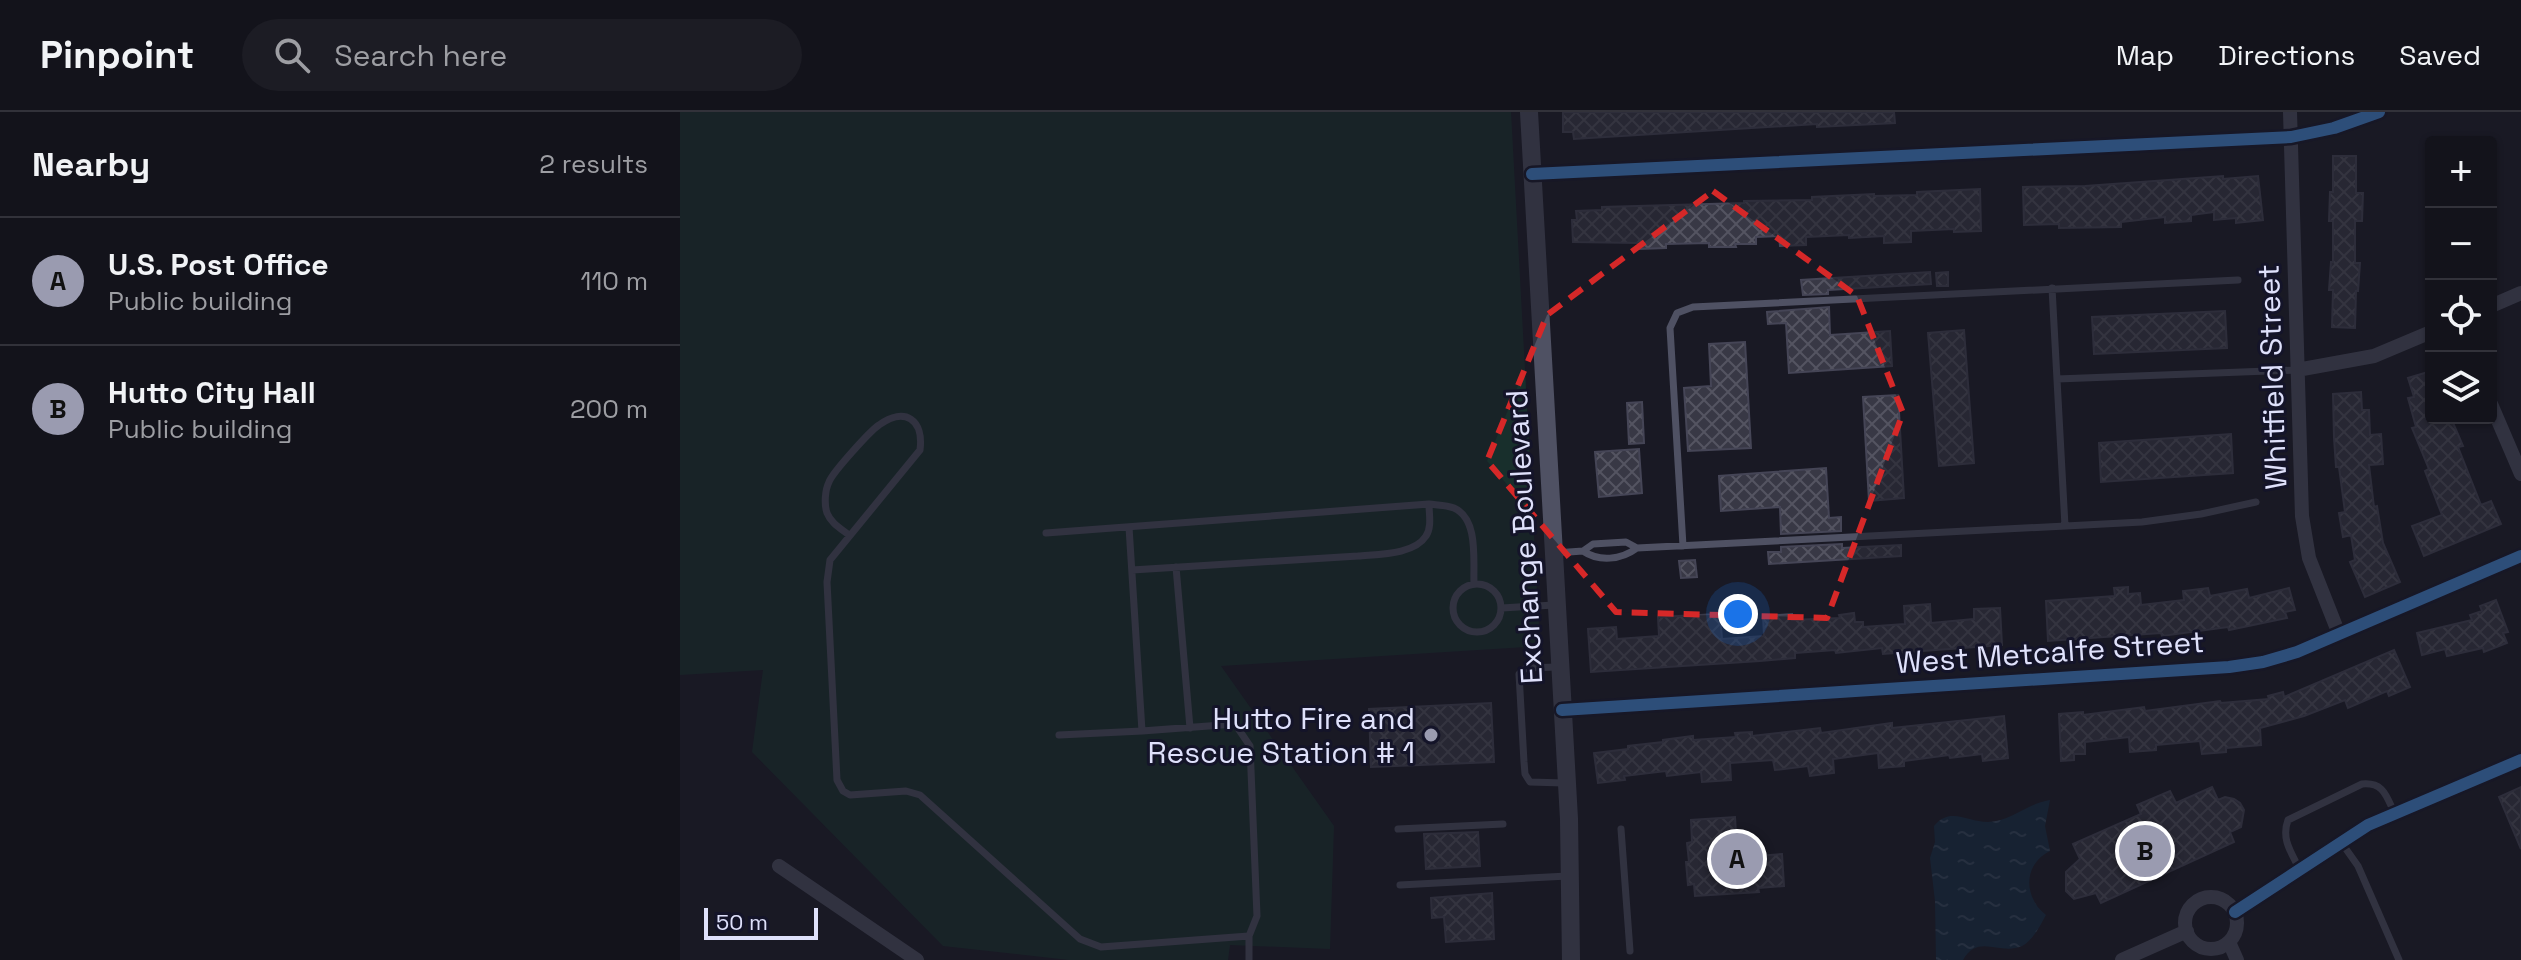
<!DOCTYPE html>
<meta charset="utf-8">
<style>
:root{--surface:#13131b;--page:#1c1c24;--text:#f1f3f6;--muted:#9d9ea3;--line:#32323a;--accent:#9a9bb0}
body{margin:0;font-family:"Space Grotesk",sans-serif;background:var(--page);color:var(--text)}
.controls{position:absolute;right:24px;top:24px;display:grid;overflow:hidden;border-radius:8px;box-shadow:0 2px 6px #0004}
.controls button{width:72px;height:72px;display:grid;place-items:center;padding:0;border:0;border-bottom:2px solid var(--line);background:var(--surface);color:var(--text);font:40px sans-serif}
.scale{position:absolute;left:24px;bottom:20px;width:114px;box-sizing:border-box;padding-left:8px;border:4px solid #dfe1fb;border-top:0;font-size:22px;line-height:28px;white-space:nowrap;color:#dfe1fb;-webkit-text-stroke:6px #141429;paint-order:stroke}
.you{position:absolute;left:1058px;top:502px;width:28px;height:28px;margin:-20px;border:6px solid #fff;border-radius:50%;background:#1a73e8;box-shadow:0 0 0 12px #1a73e833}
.badge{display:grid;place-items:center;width:52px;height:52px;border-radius:50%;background:var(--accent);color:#111;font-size:26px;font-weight:700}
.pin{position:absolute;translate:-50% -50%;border:4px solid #fff;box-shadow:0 2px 8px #0006}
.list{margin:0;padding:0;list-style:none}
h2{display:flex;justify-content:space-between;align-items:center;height:104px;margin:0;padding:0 32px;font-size:34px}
h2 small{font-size:26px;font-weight:400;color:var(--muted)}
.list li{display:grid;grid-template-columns:52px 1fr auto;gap:24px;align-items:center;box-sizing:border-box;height:128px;padding:0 32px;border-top:2px solid var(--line)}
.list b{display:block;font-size:30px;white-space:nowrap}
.list p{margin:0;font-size:26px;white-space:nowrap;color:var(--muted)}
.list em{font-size:26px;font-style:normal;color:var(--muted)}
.icon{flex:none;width:44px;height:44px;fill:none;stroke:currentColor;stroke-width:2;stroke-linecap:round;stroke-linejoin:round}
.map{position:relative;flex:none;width:1841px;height:848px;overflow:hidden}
header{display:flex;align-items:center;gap:48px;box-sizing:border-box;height:112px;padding:0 40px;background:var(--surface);border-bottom:2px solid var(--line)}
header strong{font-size:38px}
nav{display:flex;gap:44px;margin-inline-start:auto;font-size:28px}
.search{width:560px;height:72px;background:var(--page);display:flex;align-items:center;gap:20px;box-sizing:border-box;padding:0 28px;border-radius:44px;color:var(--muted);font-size:30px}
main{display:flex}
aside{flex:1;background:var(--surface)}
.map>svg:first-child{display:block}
</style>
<header>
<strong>Pinpoint</strong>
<div class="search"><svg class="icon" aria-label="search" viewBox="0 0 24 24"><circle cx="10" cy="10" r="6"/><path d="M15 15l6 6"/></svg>Search here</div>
<nav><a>Map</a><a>Directions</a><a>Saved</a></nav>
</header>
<main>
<aside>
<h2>Nearby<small>2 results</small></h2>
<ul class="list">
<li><span class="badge">A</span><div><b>U.S. Post Office</b><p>Public building</p></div><em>110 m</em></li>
<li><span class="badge">B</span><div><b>Hutto City Hall</b><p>Public building</p></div><em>200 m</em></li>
</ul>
</aside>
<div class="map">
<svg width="1841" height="848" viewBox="0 0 1841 848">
<defs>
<pattern id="water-ripples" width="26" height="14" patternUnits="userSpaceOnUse" patternTransform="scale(2)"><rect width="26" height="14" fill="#142d44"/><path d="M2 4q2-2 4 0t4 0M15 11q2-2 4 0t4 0" fill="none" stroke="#364b60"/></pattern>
<pattern id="building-cross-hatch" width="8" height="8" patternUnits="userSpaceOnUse" patternTransform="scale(2)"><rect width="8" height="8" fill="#383845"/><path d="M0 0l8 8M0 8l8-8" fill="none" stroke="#545461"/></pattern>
</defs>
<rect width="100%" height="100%" fill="#191924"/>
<path fill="#182f2c" d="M 0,0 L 831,0 L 860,534 L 541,554 L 654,714 L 650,837 L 550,833 L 548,848 L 389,848 L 263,834 L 72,640 L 83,558 L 0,563 Z"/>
<path fill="url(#water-ripples)" d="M 1370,688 L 1365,714 L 1370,739 C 1342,753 1344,786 1366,803 C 1360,814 1353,828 1342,834 C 1320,844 1298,821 1283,848 L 1256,848 L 1255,789 L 1250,746 L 1255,730 L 1254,714 C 1270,694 1287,710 1308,710 C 1332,709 1348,691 1370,688 Z"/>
<path fill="url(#building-cross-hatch)" stroke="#454556" stroke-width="2" d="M 883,0 L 1214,0 L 1215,11 L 1137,15 L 1137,12 L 894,27 L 893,20 L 883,20 Z
M 1653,44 L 1676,44 L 1676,81 L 1683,81 L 1682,109 L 1675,109 L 1675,151 L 1680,151 L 1678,179 L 1676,179 L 1675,216 L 1652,215 L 1653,178 L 1649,178 L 1651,150 L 1653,150 L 1653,109 L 1649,109 L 1650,80 L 1653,80 Z
M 1543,64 L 1543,67 L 1578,64 L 1583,108 L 1556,111 L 1556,106 L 1534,108 L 1534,100 L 1511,103 L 1511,109 L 1485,111 L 1485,105 L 1441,110 L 1441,115 L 1379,116 L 1379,112 L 1344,113 L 1343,75 L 1405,74 Z
M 1300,77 L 1301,119 L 1274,120 L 1274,117 L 1231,119 L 1231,130 L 1204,131 L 1204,124 L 1169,126 L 1169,123 L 1126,125 L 1126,133 L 1100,134 L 1099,124 L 1076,125 L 1076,132 L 1055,132 L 1056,135 L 1029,135 L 1029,131 L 986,132 L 986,136 L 959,137 L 959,131 L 893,130 L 892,108 L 897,108 L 896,99 L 922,98 L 922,95 L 1064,91 L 1064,89 L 1132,88 L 1132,85 L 1194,82 L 1194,84 L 1237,83 L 1237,80 Z
M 1250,160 L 1251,172 L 1148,178 L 1148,182 L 1123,183 L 1121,168 Z
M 1268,160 L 1268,174 L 1257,174 L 1256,161 Z
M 1149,195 L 1150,223 L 1210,219 L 1212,254 L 1109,261 L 1106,211 L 1088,212 L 1087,200 Z
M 1545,199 L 1547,236 L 1414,242 L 1412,205 Z
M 1284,218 L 1294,351 L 1259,354 L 1248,221 Z
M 1065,230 L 1071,336 L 1008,339 L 1004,276 L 1031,274 L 1029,232 Z
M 1751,259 L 1751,306 L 1771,306 L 1783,334 L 1778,335 L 1801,393 L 1811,389 L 1821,412 L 1744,444 L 1732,414 L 1762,403 L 1745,359 L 1749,357 L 1732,316 L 1736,315 L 1728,286 L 1734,285 L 1728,266 Z
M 1681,280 L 1682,298 L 1689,298 L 1690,323 L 1701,322 L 1703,352 L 1689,353 L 1694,395 L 1697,394 L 1703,431 L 1720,470 L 1685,485 L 1670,450 L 1675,448 L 1671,423 L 1663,425 L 1659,401 L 1665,400 L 1659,355 L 1656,355 L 1654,326 L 1653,282 Z
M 1218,283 L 1224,386 L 1189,389 L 1183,285 Z
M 962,290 L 964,331 L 949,332 L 947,291 Z
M 1551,322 L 1553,361 L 1421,370 L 1419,331 Z
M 959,337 L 962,381 L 919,385 L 915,340 Z
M 1146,356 L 1149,406 L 1161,405 L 1161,419 L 1101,422 L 1100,395 L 1041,399 L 1039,364 Z
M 1162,432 L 1162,436 L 1221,433 L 1221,444 L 1089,452 L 1088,440 L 1101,440 L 1101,435 Z
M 1015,448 L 1017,465 L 1001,466 L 999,449 Z
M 1448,475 L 1448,482 L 1460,481 L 1461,493 L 1504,488 L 1503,479 L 1528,476 L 1530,484 L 1567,477 L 1569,486 L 1609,476 L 1615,498 L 1605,500 L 1607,506 L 1549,518 L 1548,515 L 1482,524 L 1481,521 L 1368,529 L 1366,489 L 1435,484 L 1434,476 Z
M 1816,488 L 1828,520 L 1823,521 L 1827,531 L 1804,540 L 1803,536 L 1767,544 L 1765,537 L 1742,543 L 1737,521 L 1792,508 L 1790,503 L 1802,499 L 1800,494 Z
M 1250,492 L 1251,511 L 1294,507 L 1294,497 L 1320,496 L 1322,533 L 1203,542 L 1202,536 L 1156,541 L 1155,538 L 1115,541 L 1115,546 L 1080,549 L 911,560 L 908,517 L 936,515 L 937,527 L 979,524 L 978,505 L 1040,502 L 1042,527 L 1084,524 L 1083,504 L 1112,502 L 1112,508 L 1160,506 L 1159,503 L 1174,501 L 1175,510 L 1183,510 L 1183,515 L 1225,512 L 1224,494 Z
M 1714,538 L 1730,575 L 1709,584 L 1707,579 L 1668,596 L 1665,588 L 1624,604 L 1580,616 L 1581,633 L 1546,636 L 1546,640 L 1522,642 L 1520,629 L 1476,633 L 1476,638 L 1450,640 L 1449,625 L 1405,630 L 1405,642 L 1394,642 L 1394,648 L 1381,649 L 1379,602 L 1403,600 L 1403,603 L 1464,595 L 1465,599 L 1540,589 L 1541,591 L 1589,587 L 1588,584 L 1603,580 L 1604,585 Z
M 811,591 L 814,650 L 691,655 L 689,597 Z
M 1324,604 L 1328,646 L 1303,649 L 1302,642 L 1270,646 L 1269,643 L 1224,649 L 1224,654 L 1199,656 L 1198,641 L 1153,647 L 1154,661 L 1130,664 L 1128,654 L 1095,658 L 1093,648 L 1050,651 L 1051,668 L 1022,670 L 1021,660 L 987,664 L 986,659 L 944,664 L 945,668 L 918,671 L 914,641 L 948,637 L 948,634 L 983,630 L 983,628 L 1013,624 L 1013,628 L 1056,625 L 1055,621 L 1072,620 L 1072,624 L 1140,616 L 1141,621 L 1212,611 L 1212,616 Z
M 1532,675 L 1538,688 L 1545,685 L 1554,687 L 1560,691 L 1564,698 L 1561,715 L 1550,720 L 1554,730 L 1421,791 L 1416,781 L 1394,787 L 1386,779 L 1386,760 L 1400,747 L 1393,732 L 1461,702 L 1457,693 L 1490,679 L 1496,691 Z
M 1841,675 L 1841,737 L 1819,685 Z
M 1055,705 L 1057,738 L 1076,737 L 1077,744 L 1102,742 L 1104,774 L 1078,776 L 1079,780 L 1015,784 L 1014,772 L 1008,773 L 1006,750 L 1009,750 L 1007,731 L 1012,730 L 1011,708 Z
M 798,720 L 800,754 L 746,757 L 744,722 Z
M 812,781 L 814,827 L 766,830 L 764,805 L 752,806 L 751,786 Z"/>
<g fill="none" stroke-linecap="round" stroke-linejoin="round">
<path stroke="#4f5163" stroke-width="7" d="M 1372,176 L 1385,414
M 1377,267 L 1617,258
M 366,421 L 749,392 C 757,393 767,393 774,396 C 799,407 793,449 794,472
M 169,423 C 160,416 151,411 147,401 C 144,392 145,378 149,370 C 152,361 190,319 199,313 C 225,294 244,308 240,338 L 150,448 L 147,470 L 157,668 L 163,679 L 170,683 L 226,679 L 240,683 L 400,827 L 421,835 L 569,824 L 577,804 L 570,634 L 555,612 L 462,619
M 1003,434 L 990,216 L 997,201 L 1013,195 L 1558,168
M 903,439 C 919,450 941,448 957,436 L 1462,410 L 1521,402 L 1576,390
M 875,441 L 903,439 L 913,432 L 946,430 L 957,436
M 496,455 L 510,616
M 452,458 L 678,444 C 698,442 734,443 746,424 C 752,415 749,402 749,392
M773 496a24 24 0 1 1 48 0a24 24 0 1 1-48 0Z
M 822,496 L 874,493
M 877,555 L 846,556 L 839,562 L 844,650 L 845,662 L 850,670 L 884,671
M 379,623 L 462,619 L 449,415
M 718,717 L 823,712
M 941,717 L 950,839
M 1661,730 L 1678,754 L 1719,848
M 1620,758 C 1611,740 1601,727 1608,708 L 1682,672 C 1703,670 1706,683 1714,700
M 720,773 L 888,764
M 569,824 L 569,848"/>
<path stroke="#4f5163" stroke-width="14" d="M 1610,0 L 1622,404 L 1629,446 L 1659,522
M 852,62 L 1611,25 L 1654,16 L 1699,0
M 1811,194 L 1841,181
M 1617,258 L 1694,244 L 1751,220
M 1811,292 L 1841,362
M 882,598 L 1549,555 L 1583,550 L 1617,540 L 1841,444
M 99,754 L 237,848
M1505 811a26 26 0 1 1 52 0a26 26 0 1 1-52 0Z
M 1555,800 L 1688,713 L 1841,648
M 1549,830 L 1557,848
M 1442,848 L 1507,819"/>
<path stroke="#4f5163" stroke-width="18" d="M 849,0 L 889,707 L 891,848"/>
<defs>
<path id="cycleway" d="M 852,62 L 1611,25 L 1654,16 L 1699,0
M 882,598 L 1549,555 L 1583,550 L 1617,540 L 1841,444
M 1555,800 L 1688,713 L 1841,648"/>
</defs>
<use href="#cycleway" stroke="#141429" stroke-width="17"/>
<use href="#cycleway" stroke="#468fdf" stroke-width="12"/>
</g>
<path d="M0 0H1841V848H0ZM 1033,79 L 1177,184 L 1223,301 L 1147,506 L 936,500 L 807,349 L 867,203 Z" fill="#191924" fill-opacity=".55" fill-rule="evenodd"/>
<path fill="none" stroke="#d62828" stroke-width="6" stroke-dasharray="16 10" stroke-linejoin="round" d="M 1033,79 L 1177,184 L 1223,301 L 1147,506 L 936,500 L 807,349 L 867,203 Z"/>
<circle fill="#9a9bb0" stroke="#141429" stroke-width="3" cx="751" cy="623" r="8"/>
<g text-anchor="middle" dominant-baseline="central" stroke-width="6" stroke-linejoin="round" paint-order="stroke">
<g font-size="30" fill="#dfe1fb" stroke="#141429">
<text transform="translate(1592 265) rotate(-92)">Whitfield Street</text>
<text transform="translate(844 425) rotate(-93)">Exchange Boulevard</text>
<text transform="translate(1370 540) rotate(-4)">West Metcalfe Street</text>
</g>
<g font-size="30" fill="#dfe1fb" stroke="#141429" text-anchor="end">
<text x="735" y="606">Hutto Fire and<tspan x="735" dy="34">Rescue Station # 1</tspan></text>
</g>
</g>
</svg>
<div class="controls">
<button>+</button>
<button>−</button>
<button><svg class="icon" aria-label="locate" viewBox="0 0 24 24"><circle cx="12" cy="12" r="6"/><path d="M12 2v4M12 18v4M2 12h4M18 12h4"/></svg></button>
<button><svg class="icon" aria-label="layers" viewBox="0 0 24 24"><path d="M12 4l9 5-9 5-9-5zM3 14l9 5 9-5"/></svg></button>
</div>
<div class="scale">50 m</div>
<div class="you"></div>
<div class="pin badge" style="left:1057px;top:747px">A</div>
<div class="pin badge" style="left:1465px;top:739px">B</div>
</div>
</main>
